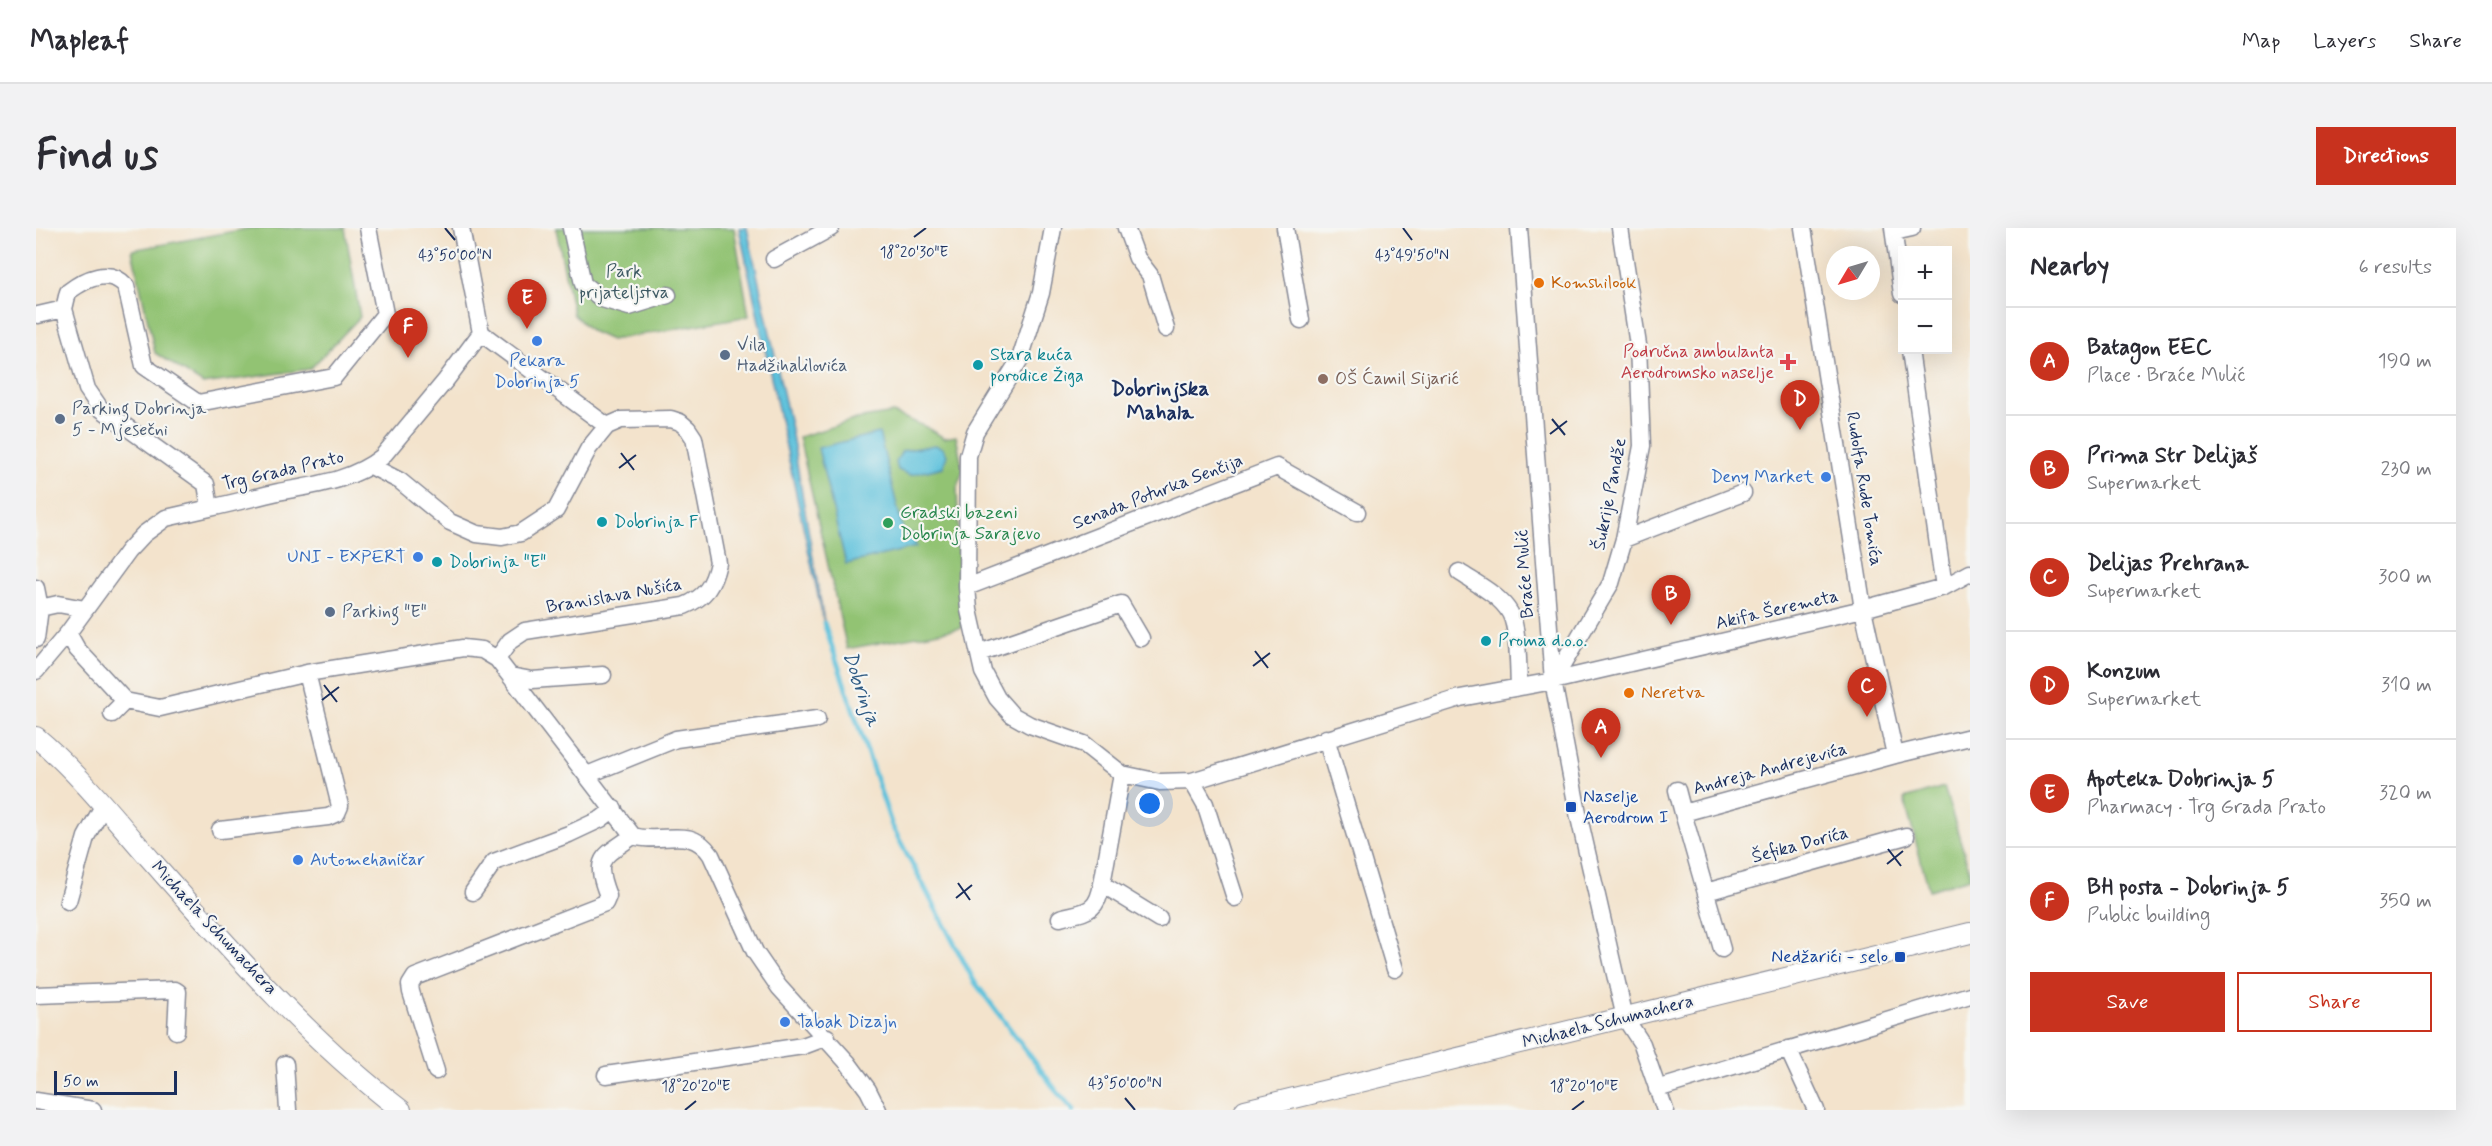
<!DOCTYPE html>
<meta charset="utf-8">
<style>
:root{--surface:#fff;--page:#f2f2f3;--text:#2b2b33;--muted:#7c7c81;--line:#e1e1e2;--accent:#c8321e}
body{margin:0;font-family:Mynerve,sans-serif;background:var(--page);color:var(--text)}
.controls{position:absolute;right:18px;top:18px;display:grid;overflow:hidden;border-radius:0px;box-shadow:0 6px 24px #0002}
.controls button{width:54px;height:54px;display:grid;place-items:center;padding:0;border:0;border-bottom:2px solid var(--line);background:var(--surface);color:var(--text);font:30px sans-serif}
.compass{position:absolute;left:1790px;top:18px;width:54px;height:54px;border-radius:50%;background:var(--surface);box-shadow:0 6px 24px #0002;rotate:232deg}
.scale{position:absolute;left:18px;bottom:15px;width:123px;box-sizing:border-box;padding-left:6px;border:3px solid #1b2f5e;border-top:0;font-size:16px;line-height:21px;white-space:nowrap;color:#1b2f5e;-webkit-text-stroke:4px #f6f6f2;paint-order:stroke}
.you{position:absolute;left:1114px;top:576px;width:21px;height:21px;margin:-15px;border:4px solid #fff;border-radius:50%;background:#1a73e8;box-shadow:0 0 0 9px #1a73e833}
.badge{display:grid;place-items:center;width:39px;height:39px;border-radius:50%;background:var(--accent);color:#fff;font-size:20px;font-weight:700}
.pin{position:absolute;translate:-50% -50px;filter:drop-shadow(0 2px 3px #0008)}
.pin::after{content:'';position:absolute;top:32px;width:21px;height:18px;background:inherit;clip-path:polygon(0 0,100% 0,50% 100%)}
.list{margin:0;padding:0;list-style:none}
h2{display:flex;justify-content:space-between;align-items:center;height:78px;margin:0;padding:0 24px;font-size:26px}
h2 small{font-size:20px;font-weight:400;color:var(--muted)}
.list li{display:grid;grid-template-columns:39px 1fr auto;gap:18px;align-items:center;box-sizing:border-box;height:108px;padding:0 24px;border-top:2px solid var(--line)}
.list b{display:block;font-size:22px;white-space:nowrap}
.list p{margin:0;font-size:20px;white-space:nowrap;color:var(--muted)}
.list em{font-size:20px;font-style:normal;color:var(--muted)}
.actions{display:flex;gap:12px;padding:18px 24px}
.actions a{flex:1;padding:14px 0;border:2px solid var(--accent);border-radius:0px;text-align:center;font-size:21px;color:var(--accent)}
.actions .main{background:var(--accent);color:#fff}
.map{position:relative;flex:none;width:1934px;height:882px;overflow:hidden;border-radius:0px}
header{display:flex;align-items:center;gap:36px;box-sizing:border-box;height:84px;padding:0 30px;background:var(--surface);border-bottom:2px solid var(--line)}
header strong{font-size:28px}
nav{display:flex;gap:33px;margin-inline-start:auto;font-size:21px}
.intro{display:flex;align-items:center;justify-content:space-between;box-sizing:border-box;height:144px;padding:0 36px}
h1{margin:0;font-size:42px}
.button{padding:15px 27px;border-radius:0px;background:var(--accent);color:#fff;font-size:21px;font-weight:700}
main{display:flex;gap:36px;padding:0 36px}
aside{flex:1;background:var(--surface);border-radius:0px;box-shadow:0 6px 24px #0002}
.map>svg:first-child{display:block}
</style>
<header>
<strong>Mapleaf</strong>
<nav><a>Map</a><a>Layers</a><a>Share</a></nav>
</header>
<div class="intro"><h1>Find us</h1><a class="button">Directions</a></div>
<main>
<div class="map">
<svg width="1934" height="882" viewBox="0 0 1934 882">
<rect width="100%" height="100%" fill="#f6f6f2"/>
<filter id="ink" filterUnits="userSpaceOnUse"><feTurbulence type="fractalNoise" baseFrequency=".0167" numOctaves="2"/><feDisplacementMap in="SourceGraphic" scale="12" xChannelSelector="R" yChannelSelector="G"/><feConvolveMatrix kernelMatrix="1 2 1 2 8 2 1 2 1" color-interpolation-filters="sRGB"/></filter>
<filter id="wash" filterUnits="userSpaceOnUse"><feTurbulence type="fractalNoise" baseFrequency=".008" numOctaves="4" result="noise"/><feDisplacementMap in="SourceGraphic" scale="24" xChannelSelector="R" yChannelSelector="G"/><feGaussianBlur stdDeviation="1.35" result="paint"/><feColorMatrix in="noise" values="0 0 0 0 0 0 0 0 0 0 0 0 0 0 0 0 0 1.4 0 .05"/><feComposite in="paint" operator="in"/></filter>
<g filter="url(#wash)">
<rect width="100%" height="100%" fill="#f3e3cc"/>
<path fill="#92c373" stroke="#567968" stroke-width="1.5" d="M 215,0 L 309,0 L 324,89 L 274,141 L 167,156 L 119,125 L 96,22 Z
M 520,0 L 698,0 L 713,88 L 575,112 L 555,103 L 537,86 Z
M 857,185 L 890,199 L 908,210 L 920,208 L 927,242 L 921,260 L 926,400 L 811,421 L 763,209 L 821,191 Z
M 1908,559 L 1934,644 L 1934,650 L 1893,662 L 1868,571 Z"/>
<path fill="#5dc1db" stroke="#3c789c" stroke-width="1.5" d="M 703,0 L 711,0 L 755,201 L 789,400 Z
M 843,205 L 868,306 L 876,305 L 880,319 L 810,336 L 782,220 Z
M 899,217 L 907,220 L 911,227 L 907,239 L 874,247 L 862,242 L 860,234 L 866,223 Z"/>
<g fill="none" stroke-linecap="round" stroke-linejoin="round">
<path stroke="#5dc1db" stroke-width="5" d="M 788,395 L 856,598 L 938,753 L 1022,865 L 1038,882"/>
</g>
</g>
<g filter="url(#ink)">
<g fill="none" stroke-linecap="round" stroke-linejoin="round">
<defs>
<path id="minor" d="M 332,0 L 349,86 L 298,149 L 162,175 L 108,138 L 90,58 C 73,39 49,51 32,64 L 28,81 L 51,161 L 64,180 L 170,256 L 174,280 C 197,275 220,269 242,264 C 279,257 316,253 346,229 L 410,152 L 445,105
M 425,0 L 445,105
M 535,0 L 547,56 L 566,71 L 593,79 L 632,67
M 1017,0 L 1005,65 L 984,131 L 939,204 L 932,228 L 931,359 L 933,382 L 947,444 L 961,470 L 976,487 L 994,497 L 1048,516 L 1086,546 L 1124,554 L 1156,553 L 1424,470 L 1517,453 L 1827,381 L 1908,359 L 1934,345
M 1090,0 L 1101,30 L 1114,47 L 1130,101
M 1249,0 L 1265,92
M 1483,0 L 1517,453 L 1542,585 L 1589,790 L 1606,816 L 1629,882
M 1767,0 L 1827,381 L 1859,527
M 1857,0 L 1866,66
M 1858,4 L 1876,0
M 738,31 L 795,0
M 2,87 L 28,81
M 445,105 L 571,198
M 1874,122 L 1908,359
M 335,238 L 364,253 L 414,294 L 441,306 L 466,309 L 485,305 L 520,282 L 553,220 L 571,198 L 585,192 L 635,191 L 644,194 L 652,201 L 658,210 L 682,335 C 677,357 670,369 648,378 L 489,403 L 474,413 L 461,431
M 1588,311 L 1707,265
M 1423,344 C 1439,355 1464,367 1474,385 C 1483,401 1482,440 1483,459
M 931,359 L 1241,239 L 1321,284
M 0,360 L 4,380
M 32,405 L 41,421 L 89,473 L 124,480 L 271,445 L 427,420 L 446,422 L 461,431 L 597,608 C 627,617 654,596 675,627 L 719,724 L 743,759 L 812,835 L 832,862 L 842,882
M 0,411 L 4,380 L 22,376 L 49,381
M 943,425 L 1085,376 L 1105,410
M 0,443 L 32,405 L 92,323 L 108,306 L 130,290 L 174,280
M 474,448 L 496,452 L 567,447
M 1517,453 L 1575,355 L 1588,311 L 1606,218 L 1602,117 L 1584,0
M 76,486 L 89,473
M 1290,510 L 1359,741
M 1086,546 L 1066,656 L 1123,691
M 551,547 L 640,511 L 781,491
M 1156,553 L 1169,576 L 1199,670
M 1641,562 L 1647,585
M 184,602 L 292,589 L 301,585 L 304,578 L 271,445
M 437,664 L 458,634 L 533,606 L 565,591 L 578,581
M 1670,664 L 1870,608
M 32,673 L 50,609 L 67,578
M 1024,690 C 1049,683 1061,686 1066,656
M 1686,721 L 1647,585 L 1859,527 L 1934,509
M 0,767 L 139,762 L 142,764 L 140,803
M 1752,821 L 1780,882
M 249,836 L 252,882
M 400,843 L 375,764 L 374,757 L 379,749 L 569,675 L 572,668 C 557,629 566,630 597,608
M 570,847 L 767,818 L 791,809
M 1621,861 L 1934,767
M 0,873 L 57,882"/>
<path id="major" d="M 0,509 C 43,545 78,590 115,632 C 193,720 271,810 365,882
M 1209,882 L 1934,705"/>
</defs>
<use href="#minor" stroke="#878995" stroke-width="19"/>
<use href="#major" stroke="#878995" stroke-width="22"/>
<use href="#minor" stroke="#fff" stroke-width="16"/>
<use href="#major" stroke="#fff" stroke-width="20"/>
</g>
</g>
<path fill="none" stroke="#1b2f5e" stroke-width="2" d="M 409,0 L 419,12M 1367,0 L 1376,12M 878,9 L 890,0M 1516,191 L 1529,207M 1514,206 L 1531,193M 585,225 L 598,242M 583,240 L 600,227M 1219,423 L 1232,440M 1217,438 L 1234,425M 288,457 L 301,474M 286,472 L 303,459M 1852,621 L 1865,638M 1851,636 L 1867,623M 922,655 L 934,672M 920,670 L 936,657M 1089,870 L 1099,882M 649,882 L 660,873M 1536,882 L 1548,873"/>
<g fill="#e8710a" stroke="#f6f6f2" stroke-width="2">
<circle cx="1503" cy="55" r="6"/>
<circle cx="1593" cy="465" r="6"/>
</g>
<g fill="#3f7fe0" stroke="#f6f6f2" stroke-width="2">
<circle cx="501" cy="113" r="6"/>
<circle cx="1790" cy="249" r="6"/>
<circle cx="382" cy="329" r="6"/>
<circle cx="262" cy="632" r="6"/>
<circle cx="749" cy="794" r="6"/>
</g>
<g fill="#5c6f8a" stroke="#f6f6f2" stroke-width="2">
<circle cx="689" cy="127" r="6"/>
<circle cx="24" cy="191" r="6"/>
<circle cx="294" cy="384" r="6"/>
</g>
<path fill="#e0444e" stroke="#f6f6f2" stroke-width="2" d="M1749 125h6v6h6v6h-6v6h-6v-6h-6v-6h6z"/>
<g fill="#0f9aa8" stroke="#f6f6f2" stroke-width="2">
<circle cx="942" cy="137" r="6"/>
<circle cx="566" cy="294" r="6"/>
<circle cx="401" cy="334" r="6"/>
<circle cx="1450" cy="413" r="6"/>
</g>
<circle fill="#8d6e63" stroke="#f6f6f2" stroke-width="2" cx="1287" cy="151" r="6"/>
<circle fill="#2e9e5b" stroke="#f6f6f2" stroke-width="2" cx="852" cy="295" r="6"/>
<g fill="#1a4fb4" stroke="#f6f6f2" stroke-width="2">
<rect x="1529" y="573" width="12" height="12" rx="3"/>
<rect x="1858" y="723" width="12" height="12" rx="3"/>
</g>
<g text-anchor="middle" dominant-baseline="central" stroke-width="4.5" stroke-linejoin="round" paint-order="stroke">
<g font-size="18" fill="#3f5b64" stroke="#f6f6f2">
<text x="588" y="44">Park<tspan x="588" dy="21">prijateljstva</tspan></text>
</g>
<g font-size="18" fill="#c56008" stroke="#f6f6f2" text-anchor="start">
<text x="1515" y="55">Komshilook</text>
<text x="1605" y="465">Neretva</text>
</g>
<g font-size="18" fill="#4e5e75" stroke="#f6f6f2" text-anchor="start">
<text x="701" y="117">Vila<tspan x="701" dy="21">Hadžihalilovića</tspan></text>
<text x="36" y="181">Parking Dobrinja<tspan x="36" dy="21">5 - Mjesečni</tspan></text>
<text x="306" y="384">Parking "E"</text>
</g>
<g font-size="18" fill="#be3a42" stroke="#f6f6f2" text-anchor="end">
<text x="1738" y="124">Područna ambulanta<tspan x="1738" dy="21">Aerodromsko naselje</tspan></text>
</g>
<g font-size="18" fill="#0d838f" stroke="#f6f6f2" text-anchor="start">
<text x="954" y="127">Stara kuća<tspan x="954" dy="21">porodice Žiga</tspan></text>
<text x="578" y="294">Dobrinja F</text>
<text x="413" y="334">Dobrinja "E"</text>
<text x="1462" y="413">Proma d.o.o.</text>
</g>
<g font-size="18" fill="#366cbe" stroke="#f6f6f2" text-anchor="end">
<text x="501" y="133" text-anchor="middle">Pekara<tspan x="501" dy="21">Dobrinja 5</tspan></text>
<text x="1778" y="249">Deny Market</text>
<text x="370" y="329">UNI - EXPERT</text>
<text x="274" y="632" text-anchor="start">Automehaničar</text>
<text x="761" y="794" text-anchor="start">Tabak Dizajn</text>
</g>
<g font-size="18" fill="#785e54" stroke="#f6f6f2" text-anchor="start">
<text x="1299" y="151">OŠ Ćamil Sijarić</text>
</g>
<g font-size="18" fill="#1b2f5e" stroke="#f6f6f2">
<text transform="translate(247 243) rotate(-13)">Trg Grada Prato</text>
<text transform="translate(1828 261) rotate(81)">Rudolfa Rude Tomića</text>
<text transform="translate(1122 264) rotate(-21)">Senada Poturka Senčija</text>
<text transform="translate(1574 266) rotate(-79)">Šukrije Pandže</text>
<text transform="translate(1489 346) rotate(-94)">Braće Mulić</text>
<text transform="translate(578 368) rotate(-10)">Branislava Nušića</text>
<text transform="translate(1741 382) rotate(-13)">Akifa Šeremeta</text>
<text transform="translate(1734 541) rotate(-15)">Andreja Andrejevića</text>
<text transform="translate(1764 617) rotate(-15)">Šefika Dorića</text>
<text transform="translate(178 700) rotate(47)">Michaela Schumachera</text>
<text transform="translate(1572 794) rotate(-14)">Michaela Schumachera</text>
</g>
<g font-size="18" fill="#27864d" stroke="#f6f6f2" text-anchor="start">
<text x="864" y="285">Gradski bazeni<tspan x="864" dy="21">Dobrinja Sarajevo</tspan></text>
</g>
<g font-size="18" fill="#164399" stroke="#f6f6f2" text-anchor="start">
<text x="1547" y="569">Naselje<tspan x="1547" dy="21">Aerodrom I</tspan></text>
<text x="1852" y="729" text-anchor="end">Nedžarići - selo</text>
</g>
<g font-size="20" font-style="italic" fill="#2f5b84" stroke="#f6f6f2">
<text transform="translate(825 461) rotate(71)">Dobrinja</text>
</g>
<g font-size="21" font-weight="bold" fill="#1b2f5e" stroke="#f6f6f2">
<text x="1124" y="161">Dobrinjska<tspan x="1124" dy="24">Mahala</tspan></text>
</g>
</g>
<g font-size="15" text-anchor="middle" fill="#1b2f5e" stroke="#f6f6f2" stroke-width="4.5" stroke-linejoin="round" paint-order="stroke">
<text x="878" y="29">18°20'30"E</text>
<text x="419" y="32">43°50'00"N</text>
<text x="1376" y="32">43°49'50"N</text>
<text x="1089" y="860">43°50'00"N</text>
<text x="660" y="863">18°20'20"E</text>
<text x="1548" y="863">18°20'10"E</text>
</g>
</svg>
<div class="controls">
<button>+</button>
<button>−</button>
</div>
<svg class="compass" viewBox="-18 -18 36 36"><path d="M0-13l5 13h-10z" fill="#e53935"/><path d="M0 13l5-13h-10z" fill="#7c7c81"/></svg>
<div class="scale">50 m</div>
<div class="you"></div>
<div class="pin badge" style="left:1565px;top:530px">A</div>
<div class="pin badge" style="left:1635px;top:397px">B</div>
<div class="pin badge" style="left:1831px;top:489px">C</div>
<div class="pin badge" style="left:1764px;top:202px">D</div>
<div class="pin badge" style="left:491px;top:101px">E</div>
<div class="pin badge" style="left:372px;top:130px">F</div>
</div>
<aside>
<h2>Nearby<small>6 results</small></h2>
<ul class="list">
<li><span class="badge">A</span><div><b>Batagon EEC</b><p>Place · Braće Mulić</p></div><em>190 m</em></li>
<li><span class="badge">B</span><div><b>Prima Str Delijaš</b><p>Supermarket</p></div><em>230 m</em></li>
<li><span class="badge">C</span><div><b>Delijas Prehrana</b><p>Supermarket</p></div><em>300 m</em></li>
<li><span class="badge">D</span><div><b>Konzum</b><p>Supermarket</p></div><em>310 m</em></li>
<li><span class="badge">E</span><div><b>Apoteka Dobrinja 5</b><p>Pharmacy · Trg Grada Prato</p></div><em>320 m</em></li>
<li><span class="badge">F</span><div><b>BH posta - Dobrinja 5</b><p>Public building</p></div><em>350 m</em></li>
</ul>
<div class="actions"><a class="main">Save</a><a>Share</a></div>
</aside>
</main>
